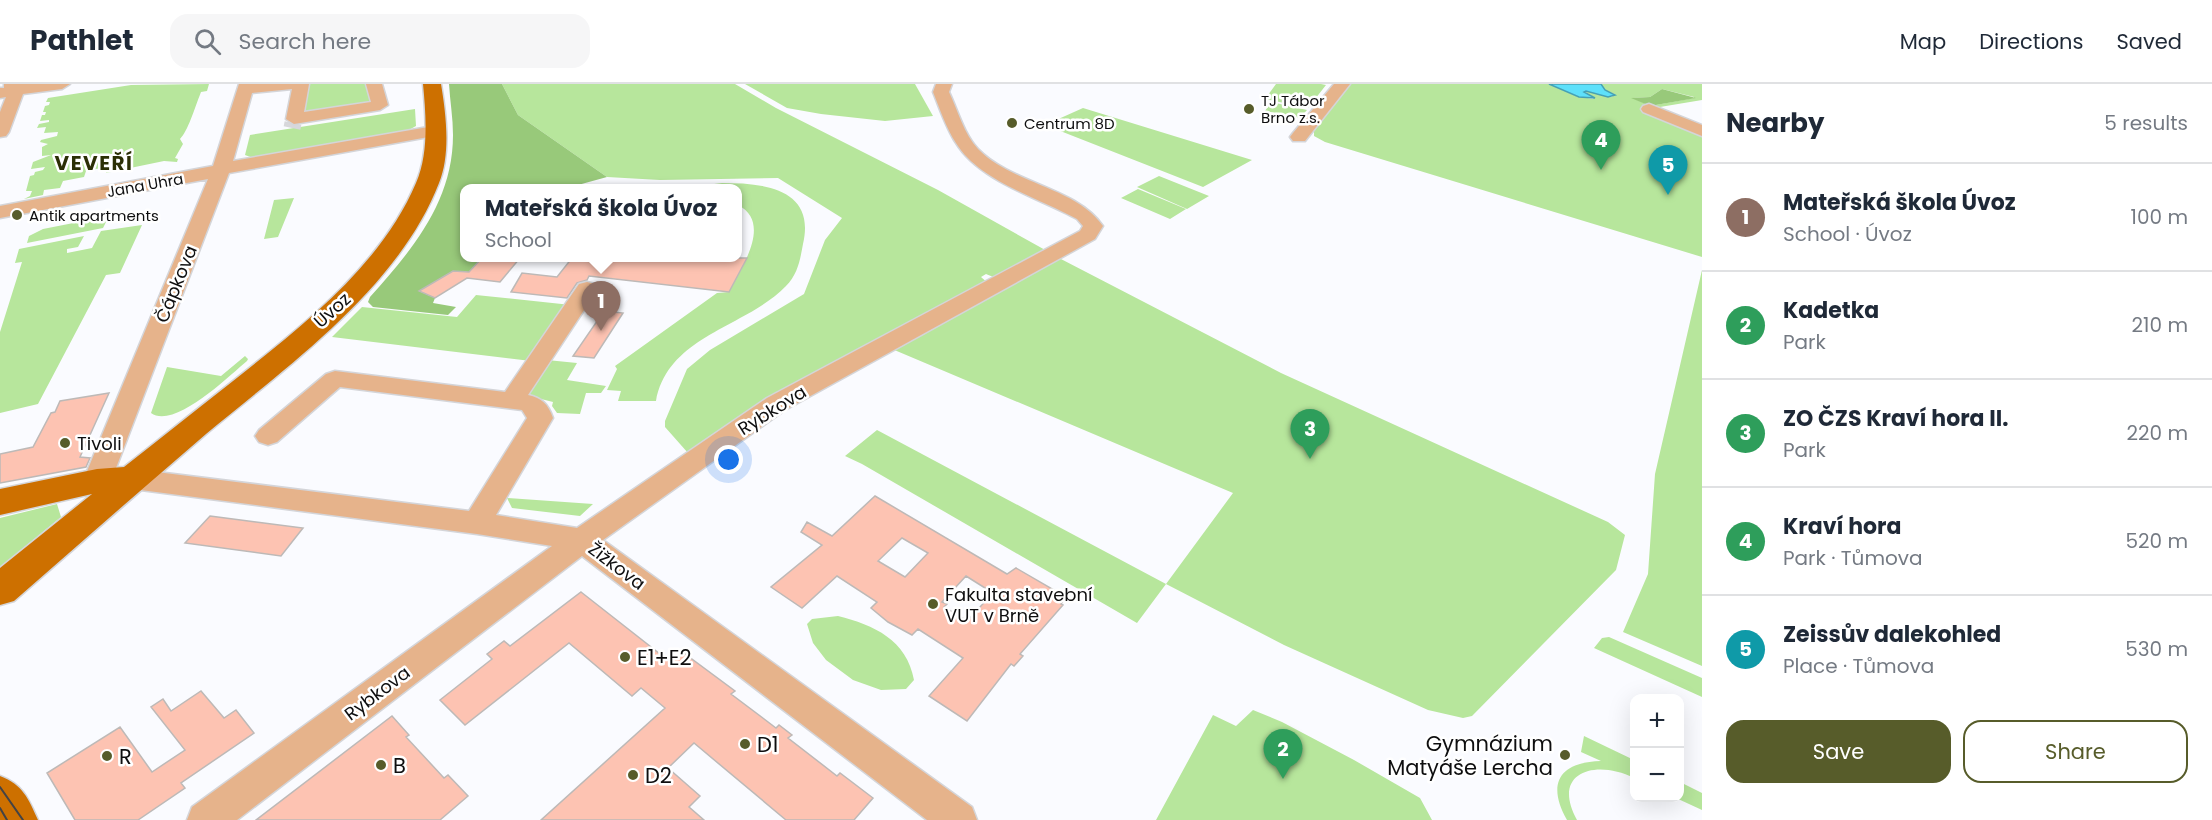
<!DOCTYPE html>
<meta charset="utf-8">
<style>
:root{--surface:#fff;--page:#f6f6f7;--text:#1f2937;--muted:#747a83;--line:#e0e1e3;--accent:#575c2a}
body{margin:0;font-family:Poppins,sans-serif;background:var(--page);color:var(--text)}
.controls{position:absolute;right:18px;bottom:18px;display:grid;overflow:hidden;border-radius:12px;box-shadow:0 6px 24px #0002}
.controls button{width:54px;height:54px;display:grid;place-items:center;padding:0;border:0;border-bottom:2px solid var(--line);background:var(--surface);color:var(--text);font:30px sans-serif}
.you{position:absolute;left:729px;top:376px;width:21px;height:21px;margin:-15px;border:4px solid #fff;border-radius:50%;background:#1a73e8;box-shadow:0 0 0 9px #1a73e833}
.badge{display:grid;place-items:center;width:39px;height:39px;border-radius:50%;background:var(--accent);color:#fff;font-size:20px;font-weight:700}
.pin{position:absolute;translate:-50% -50px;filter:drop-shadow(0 2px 3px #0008)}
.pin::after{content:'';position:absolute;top:32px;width:21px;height:18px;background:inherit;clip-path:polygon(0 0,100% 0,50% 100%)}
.popup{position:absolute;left:460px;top:100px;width:282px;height:78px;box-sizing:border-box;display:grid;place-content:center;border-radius:12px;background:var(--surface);filter:drop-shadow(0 2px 4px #0005);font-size:20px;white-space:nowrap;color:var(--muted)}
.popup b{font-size:22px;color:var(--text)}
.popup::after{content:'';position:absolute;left:50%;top:100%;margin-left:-12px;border:12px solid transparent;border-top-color:var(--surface)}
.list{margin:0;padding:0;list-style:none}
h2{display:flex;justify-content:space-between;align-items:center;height:78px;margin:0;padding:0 24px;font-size:26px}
h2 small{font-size:20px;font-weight:400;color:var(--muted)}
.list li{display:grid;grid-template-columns:39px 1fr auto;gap:18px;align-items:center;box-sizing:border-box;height:108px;padding:0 24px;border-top:2px solid var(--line)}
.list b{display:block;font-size:22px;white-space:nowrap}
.list p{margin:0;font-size:20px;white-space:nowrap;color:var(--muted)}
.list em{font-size:20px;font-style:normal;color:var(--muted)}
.actions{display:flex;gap:12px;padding:18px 24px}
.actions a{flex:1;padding:14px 0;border:2px solid var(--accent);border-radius:18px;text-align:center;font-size:21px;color:var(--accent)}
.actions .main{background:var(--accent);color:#fff}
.icon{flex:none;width:33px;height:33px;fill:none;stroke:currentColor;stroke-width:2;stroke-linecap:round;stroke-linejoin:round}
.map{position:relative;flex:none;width:1702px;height:736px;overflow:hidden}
header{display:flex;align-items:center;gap:36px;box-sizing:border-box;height:84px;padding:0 30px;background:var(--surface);border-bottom:2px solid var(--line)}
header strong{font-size:28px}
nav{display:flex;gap:33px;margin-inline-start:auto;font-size:21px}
.search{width:420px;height:54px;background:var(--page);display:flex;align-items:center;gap:15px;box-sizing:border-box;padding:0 21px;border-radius:18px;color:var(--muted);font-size:22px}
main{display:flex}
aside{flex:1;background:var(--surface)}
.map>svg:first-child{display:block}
</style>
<header>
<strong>Pathlet</strong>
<div class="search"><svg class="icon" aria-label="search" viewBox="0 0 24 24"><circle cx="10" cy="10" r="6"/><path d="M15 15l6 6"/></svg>Search here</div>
<nav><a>Map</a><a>Directions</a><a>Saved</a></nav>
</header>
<main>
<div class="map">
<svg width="1702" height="736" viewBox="0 0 1702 736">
<rect width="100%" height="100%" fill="#fafbff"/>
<path fill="#b7e69c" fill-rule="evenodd" d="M 209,0 L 207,7 L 201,8 C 194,26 188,47 180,55 L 183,60 L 175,74 L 178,75 L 177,78 L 164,77 L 106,89 L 106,83 L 86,87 L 84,93 L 63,97 L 60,104 L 44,106 L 43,111 L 24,115 L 30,112 L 32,107 L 26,107 L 30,92 L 34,91 L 35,88 L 43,86 L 45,83 L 31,85 L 33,78 L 51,71 L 42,72 L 42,63 L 48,60 L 40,58 L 41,56 L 57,52 L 58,48 L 44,49 L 46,43 L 37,44 L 39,40 L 49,38 L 49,36 L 40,37 L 42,31 L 45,31 L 46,28 L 43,28 L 45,22 L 49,21 L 50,18 L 46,18 L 48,14 L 131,1 Z
M 308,0 L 371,0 L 375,17 L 304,30 Z
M 502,0 L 735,0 L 776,24 L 938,106 L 1047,167 L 998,195 L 986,190 L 981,193 L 989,200 L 688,369 L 665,343 L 665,337 L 687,285 L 710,266 L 804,210 L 825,156 L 842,134 L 778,94 L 660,96 L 607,93 L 518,31 Z
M 745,0 L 915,0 L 933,32 L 885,37 L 821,30 L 787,24 Z
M 1276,0 L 1321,0 L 1326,1 L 1308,24 L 1265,15 Z
M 1350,0 L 1549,0 L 1576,12 L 1593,15 L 1594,13 L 1584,7 L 1594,7 L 1612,13 L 1614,10 L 1605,6 L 1601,0 L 1702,0 L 1702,16 L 1654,24 L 1702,51 L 1702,173 L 1325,58 L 1314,52 L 1314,44 ZM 1662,5 L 1694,13 L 1694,14 L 1650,22 L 1633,14 L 1650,13 Z
M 1271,18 L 1307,26 L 1300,34 L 1265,27 Z
M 1083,24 L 1252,76 L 1203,103 L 1045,41 Z
M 415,25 L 416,42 L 407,47 L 253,74 L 245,71 L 250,51 Z
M 1159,92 L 1209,112 L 1187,125 L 1137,103 Z
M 722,99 C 763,99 816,104 803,160 C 800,176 798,190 786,202 C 747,243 668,251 656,317 L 618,317 L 621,307 L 607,306 L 617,285 L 615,282 L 717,209 L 729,208 C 741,184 773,139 738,121 L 738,104 L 683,104 Z
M 1138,105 L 1186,125 L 1170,135 L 1121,114 Z
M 294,114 L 278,153 L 264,155 L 274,116 Z
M 109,132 L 103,144 L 27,159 L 29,152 L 43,145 Z
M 142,141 L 120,189 L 106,191 L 38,320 L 0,329 L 0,248 L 22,178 L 15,179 L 19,165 L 84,152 L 78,163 L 67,165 L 67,169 L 92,164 L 101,147 Z
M 1059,174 L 1281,289 L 1608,438 L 1625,451 L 1616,486 L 1472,632 L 1463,634 L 1428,626 L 1284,561 L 1166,500 L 1137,539 L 862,380 L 845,372 L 877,346 L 1166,500 L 1233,409 L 892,265 Z
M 1702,186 L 1702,582 L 1623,548 L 1648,490 L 1655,390 Z
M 476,211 L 571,221 L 531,277 L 332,253 L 362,223 L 457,233 Z
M 245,272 L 248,275 L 247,277 C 229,292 174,346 151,329 L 167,283 L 221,292 Z
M 547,276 L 577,279 L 567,296 L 606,302 L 601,309 L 586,309 L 580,330 L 557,329 L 552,322 L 553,318 L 533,313 L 528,308 Z
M 507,414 L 593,420 L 580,432 L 512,424 Z
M 57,420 L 61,433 L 0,483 L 0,434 Z
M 838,532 C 874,541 907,556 914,596 L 906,605 L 881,606 L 853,596 L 826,576 L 813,559 L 807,540 L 812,535 Z
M 1609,553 L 1702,594 L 1702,613 L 1594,564 L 1602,554 Z
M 1253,626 L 1282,638 L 1354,676 L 1420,714 L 1432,736 L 1156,736 L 1213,631 L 1236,642 Z
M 1584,652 L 1634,676 L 1634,694 C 1597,675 1550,687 1577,736 L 1567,736 C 1546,699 1560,678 1601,677 L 1581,668 Z
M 1680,698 L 1702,709 L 1702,726 L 1676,714 L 1680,714 Z"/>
<path fill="#98c97a" d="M 449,0 L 502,0 L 518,31 L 607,93 L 567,104 L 464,104 L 464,174 L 482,174 L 476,180 L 474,189 L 453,187 L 419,207 L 435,214 L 433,219 L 456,223 L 448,231 L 373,223 L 368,218 L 370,213 C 412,166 453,118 453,51 C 453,34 450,17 449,0 Z
M 1662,5 L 1696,14 L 1650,22 L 1631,14 L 1650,13 Z"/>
<path fill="#5ee0fa" stroke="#46a1b4" stroke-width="1.5" d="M 1549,0 L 1601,0 L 1605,6 L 1615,11 L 1608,13 L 1586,7 L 1584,8 L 1595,14 L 1579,13 Z"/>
<path fill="#fdc3b2" stroke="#bdb9b7" stroke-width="1.5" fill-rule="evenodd" d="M 482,174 L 520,174 L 500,198 L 467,194 L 435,214 L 419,207 L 453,187 L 469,188 Z
M 572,174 L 747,174 L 729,208 L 589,192 L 587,196 L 577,199 L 567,214 L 511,208 L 522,189 L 557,193 Z
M 604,227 L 623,229 L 594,274 L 573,272 Z
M 109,309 L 80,373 L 90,374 L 86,383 L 0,399 L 0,370 L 33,363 L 51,329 L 55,328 L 60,317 Z
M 875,412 L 1007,490 L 1016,484 L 1066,513 L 1061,520 L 1063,521 L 1020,570 L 1023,572 L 1014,582 L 1011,580 L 967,637 L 929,612 L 963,574 L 918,545 L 912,551 L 888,538 L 871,524 L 877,518 L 837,492 L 802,524 L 771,503 L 822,461 L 801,448 L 807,438 L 832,452 ZM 902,454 L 928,469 L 905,493 L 878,477 ZM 966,492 L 993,509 L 967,537 L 944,523 L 947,520 L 942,518 Z
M 210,432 L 256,438 L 303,444 L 281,472 L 185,459 Z
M 581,508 L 669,577 L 681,567 L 735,607 L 731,610 L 776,644 L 779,641 L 792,651 L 788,654 L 837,692 L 840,689 L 873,714 L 854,736 L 786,736 L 694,659 L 668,684 L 700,712 L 689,723 L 704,736 L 541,736 L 665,624 L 641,604 L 632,612 L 569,559 L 465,641 L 440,616 L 492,575 L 487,570 L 504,557 L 510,562 Z
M 201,607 L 224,634 L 236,626 L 254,649 L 181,699 L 185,704 L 138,736 L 75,736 L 47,689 L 120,643 L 152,688 L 185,666 L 151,623 L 163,615 L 171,627 Z
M 392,632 L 409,651 L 406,653 L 444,694 L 448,691 L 468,712 L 440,736 L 256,736 Z"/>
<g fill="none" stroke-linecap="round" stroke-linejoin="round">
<path stroke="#d7d7db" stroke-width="17" stroke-dasharray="17 9" stroke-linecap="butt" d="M 292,44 L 293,39"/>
<defs>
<path id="minor" d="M 4,0 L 70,0 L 62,5 L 23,10 L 9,48 L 6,52 L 0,53 L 0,28 L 6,13 L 0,14 L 0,4 L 4,4 Z
M 239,0 L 309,0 L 304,28 L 371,18 L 366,0 L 382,0 L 388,21 L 380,26 L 294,40 L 286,35 L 292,5 L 252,9 L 233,77 L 434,42 L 440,43 L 442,47 L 440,51 L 434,52 L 229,89 L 111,397 L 107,404 L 97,407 L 87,404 L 83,397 L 208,95 L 0,134 L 0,122 L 213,82 Z
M 936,0 L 952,0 L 949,8 C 958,27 964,50 978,65 C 1012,100 1076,103 1103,142 L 1095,155 L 785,326 L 603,456 L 972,723 L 977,736 L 927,736 L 582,472 L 237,736 L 187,736 L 192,723 L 552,462 L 477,450 L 133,405 L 123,402 L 119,395 L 123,388 L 133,385 L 469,427 L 527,334 L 522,326 L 340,303 L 277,358 L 268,361 L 259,358 L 255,352 L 259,346 L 326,290 L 335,287 L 505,308 L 579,200 L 587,198 L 595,200 L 598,205 L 528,311 C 542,314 548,320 553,334 L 496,431 L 577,444 L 767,314 L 1080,147 L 1083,142 L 1077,135 C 1039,114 979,97 956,59 C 946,44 940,25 933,8 Z
M 1334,0 L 1350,0 L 1305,57 L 1293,57 L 1290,53 L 1293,49 Z
M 1649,20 L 1702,41 L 1702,52 L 1643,28 L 1641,25 L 1643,22 Z"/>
<path id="major" d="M 423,0 L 441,0 C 446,30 451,70 439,99 C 399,203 289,281 206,350 C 142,405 78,461 14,517 L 0,521 L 0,484 L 92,410 L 0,431 L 0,405 L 97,385 L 124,383 C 159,356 193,328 228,301 C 298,245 380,184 416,99 C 429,70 426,31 423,0 Z
M 0,692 C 23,701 28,714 38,736 L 0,736 Z"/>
</defs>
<use href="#minor" stroke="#d4d5d9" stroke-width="3"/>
<use href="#major" stroke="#d4d5d9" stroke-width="3"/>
<use href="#minor" fill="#e6b38b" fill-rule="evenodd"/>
<use href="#major" fill="#cd7000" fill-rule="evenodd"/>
<path stroke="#434345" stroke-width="2" d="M 0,703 L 23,736
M 0,724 L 7,736"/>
</g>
<g fill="#575c2a" stroke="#fff" stroke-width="2">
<circle cx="1249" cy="25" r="6"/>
<circle cx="1012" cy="39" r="6"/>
<circle cx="17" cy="131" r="6"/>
<circle cx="65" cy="359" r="6"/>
<circle cx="933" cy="520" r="6"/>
<circle cx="625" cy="573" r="6"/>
<circle cx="745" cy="660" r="6"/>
<circle cx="1565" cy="671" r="6"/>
<circle cx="107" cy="672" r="6"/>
<circle cx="381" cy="681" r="6"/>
<circle cx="633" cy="691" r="6"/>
</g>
<g text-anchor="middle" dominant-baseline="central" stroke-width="5" stroke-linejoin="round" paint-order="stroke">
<g font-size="15" fill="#0e0e0f" stroke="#fff" text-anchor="start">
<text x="1261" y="16">TJ Tábor<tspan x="1261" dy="17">Brno z.s.</tspan></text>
<text x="1024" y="39">Centrum 8D</text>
<text x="29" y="131">Antik apartments</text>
</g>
<g font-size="15" fill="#0e0e0f" stroke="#fff">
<text transform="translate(145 101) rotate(-10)">Jana Uhra</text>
</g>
<g font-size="18" fill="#0e0e0f" stroke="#fff">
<text transform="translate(176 200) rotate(-68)">Čápkova</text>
<text transform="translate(332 226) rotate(-42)">Úvoz</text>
<text transform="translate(772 326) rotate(-32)">Rybkova</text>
<text transform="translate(617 482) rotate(37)">Žižkova</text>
<text transform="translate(377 609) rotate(-37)">Rybkova</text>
</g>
<g font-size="18" fill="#0e0e0f" stroke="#fff" text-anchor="start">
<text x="77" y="359">Tivoli</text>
<text x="945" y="510">Fakulta stavební<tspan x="945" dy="21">VUT v Brně</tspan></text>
</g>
<g font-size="20" font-weight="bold" letter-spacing="1.5" fill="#2b2f05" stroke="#fff">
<text x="94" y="79">VEVEŘÍ</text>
</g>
<g font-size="21" fill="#0e0e0f" stroke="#fff" text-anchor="start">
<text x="637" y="573">E1+E2</text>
<text x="1553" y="659" text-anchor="end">Gymnázium<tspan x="1553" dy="24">Matyáše Lercha</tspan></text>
<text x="757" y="660">D1</text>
<text x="119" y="672">R</text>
<text x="393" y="681">B</text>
<text x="645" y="691">D2</text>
</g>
</g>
</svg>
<div class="controls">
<button>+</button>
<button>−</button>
</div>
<div class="you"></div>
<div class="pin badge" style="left:601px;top:247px;background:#8d6e63">1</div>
<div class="popup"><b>Mateřská škola Úvoz</b>School</div>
<div class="pin badge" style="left:1283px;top:695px;background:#2e9e5b">2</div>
<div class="pin badge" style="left:1310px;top:375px;background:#2e9e5b">3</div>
<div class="pin badge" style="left:1601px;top:86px;background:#2e9e5b">4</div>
<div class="pin badge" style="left:1668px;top:111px;background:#0f9aa8">5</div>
</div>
<aside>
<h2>Nearby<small>5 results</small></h2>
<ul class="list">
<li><span class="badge" style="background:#8d6e63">1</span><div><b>Mateřská škola Úvoz</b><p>School · Úvoz</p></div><em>100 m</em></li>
<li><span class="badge" style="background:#2e9e5b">2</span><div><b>Kadetka</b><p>Park</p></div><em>210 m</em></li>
<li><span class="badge" style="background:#2e9e5b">3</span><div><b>ZO ČZS Kraví hora II.</b><p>Park</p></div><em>220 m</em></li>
<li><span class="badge" style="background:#2e9e5b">4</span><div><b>Kraví hora</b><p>Park · Tůmova</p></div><em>520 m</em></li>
<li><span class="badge" style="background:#0f9aa8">5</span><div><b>Zeissův dalekohled</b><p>Place · Tůmova</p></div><em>530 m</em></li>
</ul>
<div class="actions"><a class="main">Save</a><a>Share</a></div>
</aside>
</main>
